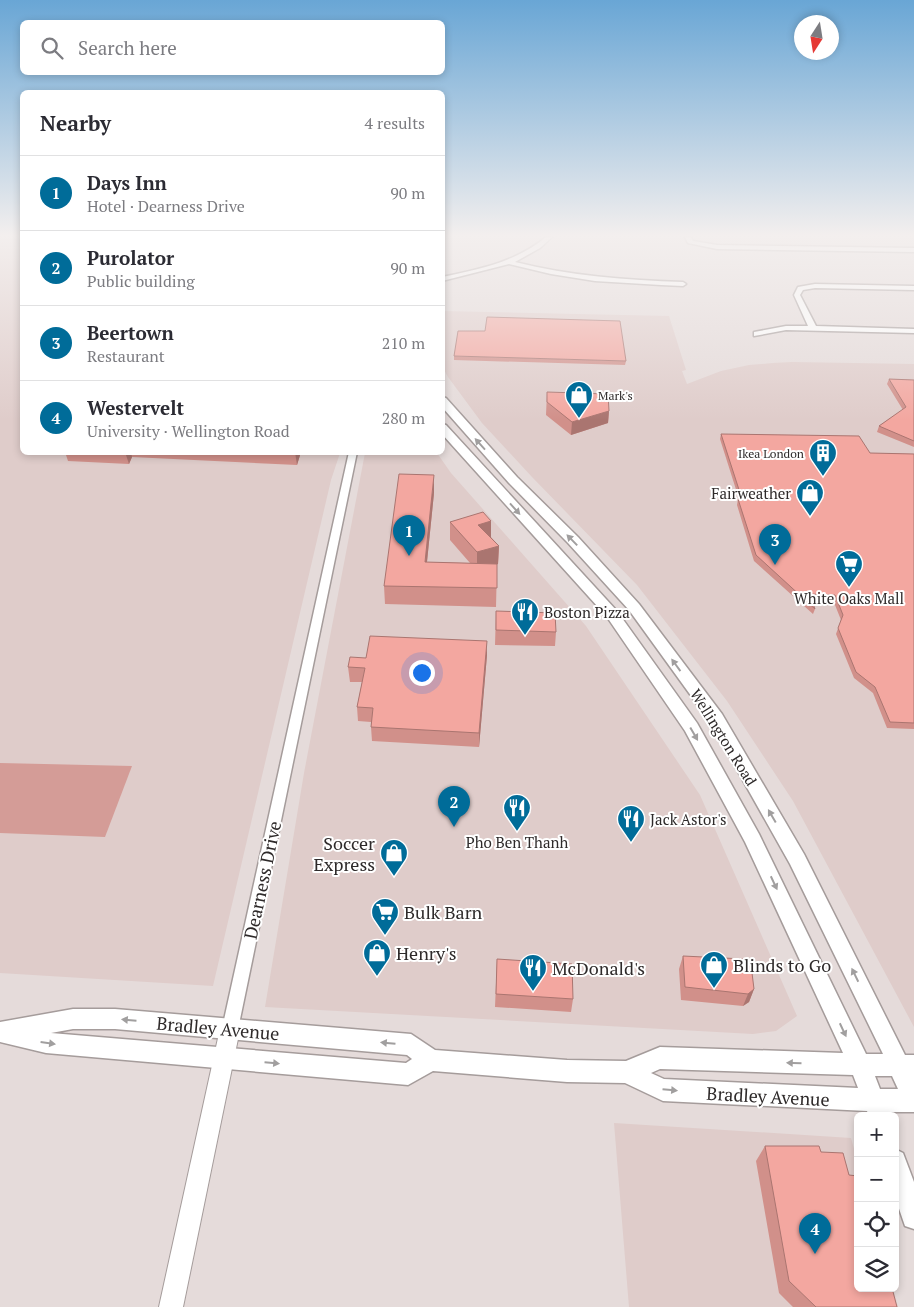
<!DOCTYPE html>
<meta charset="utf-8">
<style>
:root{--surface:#fff;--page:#f7f7f7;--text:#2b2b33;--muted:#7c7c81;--line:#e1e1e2;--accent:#006c99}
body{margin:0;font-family:"PT Serif",serif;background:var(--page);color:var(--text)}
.controls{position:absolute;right:15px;bottom:15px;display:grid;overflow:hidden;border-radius:8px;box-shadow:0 2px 8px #0003}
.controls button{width:45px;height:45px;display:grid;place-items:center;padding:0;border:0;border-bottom:1px solid var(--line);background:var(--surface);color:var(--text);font:25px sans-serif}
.compass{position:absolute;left:794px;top:15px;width:45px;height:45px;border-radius:50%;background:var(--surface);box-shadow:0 2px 8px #0003;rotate:192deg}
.you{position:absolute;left:421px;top:672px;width:18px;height:18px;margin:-12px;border:4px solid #fff;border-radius:50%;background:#1a73e8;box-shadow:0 0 0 8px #1a73e833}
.badge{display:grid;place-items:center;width:32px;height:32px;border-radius:50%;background:var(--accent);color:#fff;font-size:16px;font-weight:700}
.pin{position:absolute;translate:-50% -41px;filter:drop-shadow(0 1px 2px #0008)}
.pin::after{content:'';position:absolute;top:26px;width:18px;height:15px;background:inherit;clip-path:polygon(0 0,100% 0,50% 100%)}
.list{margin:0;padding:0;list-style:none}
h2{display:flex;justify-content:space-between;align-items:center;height:65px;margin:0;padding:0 20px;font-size:21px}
h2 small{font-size:16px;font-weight:400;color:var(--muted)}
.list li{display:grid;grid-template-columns:32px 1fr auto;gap:15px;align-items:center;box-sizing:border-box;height:75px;padding:0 20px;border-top:1px solid var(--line)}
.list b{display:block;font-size:19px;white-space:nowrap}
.list p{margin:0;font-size:16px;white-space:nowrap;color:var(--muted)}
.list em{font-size:16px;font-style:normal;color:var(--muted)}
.icon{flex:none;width:28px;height:28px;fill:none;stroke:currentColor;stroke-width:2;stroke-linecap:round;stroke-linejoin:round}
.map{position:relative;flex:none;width:914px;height:1307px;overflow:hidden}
.search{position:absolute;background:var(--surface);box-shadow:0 2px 8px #0003;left:20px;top:20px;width:425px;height:55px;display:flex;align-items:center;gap:12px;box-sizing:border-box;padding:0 18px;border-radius:8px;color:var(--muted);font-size:19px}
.panel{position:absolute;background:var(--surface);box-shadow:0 2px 8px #0003;left:20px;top:90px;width:425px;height:365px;border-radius:8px}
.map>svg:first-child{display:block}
</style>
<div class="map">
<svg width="914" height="1307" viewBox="0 0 914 1307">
<rect width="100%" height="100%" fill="#e5dbda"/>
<path fill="#dfccca" d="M 0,237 L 22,237 L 22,452 L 340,453 L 331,480 L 213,986 L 0,973 Z
M 442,311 L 669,316 L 686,370 L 682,371 L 687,384 L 721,371 L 749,365 L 773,363 L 792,362 L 914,364 L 914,1027 L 793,801 L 727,701 L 637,585 L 532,477 L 482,423 L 448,377 L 443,368 Z
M 365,453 L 437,453 L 451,473 L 586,626 L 700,795 L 797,1016 L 776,1031 L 753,1034 L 265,1007 L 304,773 Z
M 614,1123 L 851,1138 L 858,1163 L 858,1288 L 893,1288 L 898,1307 L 629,1307 Z"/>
<path fill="#d49c97" d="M 0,763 L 132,766 L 105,837 L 0,833 Z"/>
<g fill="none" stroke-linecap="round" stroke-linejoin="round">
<defs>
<path id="minor" d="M 546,237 L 552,237 L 540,248 L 515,262 C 570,276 626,280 683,282 L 686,284 L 683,286 L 661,285 L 595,281 L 551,274 L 509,264 L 442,281 L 442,277 C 480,269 516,262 546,237 Z
M 685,237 L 691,237 L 693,241 L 717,245 L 914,248 L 914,252 L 717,249 L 688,243 Z
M 815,284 L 914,286 L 914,290 L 815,288 L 803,290 L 800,295 L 816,326 L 914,329 L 914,333 L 786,330 L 754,336 L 754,332 L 786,326 L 808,326 L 794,295 L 798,287 Z
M 349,452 L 357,452 L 238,1029 L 236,1034 L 230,1037 L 224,1034 L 222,1029 Z"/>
<path id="tertiary" d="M 230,1020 L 237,1022 L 240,1029 L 183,1307 L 159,1307 L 220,1029 L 223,1022 Z"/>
<path id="secondary" d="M 442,397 L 446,398 L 517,477 L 578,537 L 639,604 L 722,714 L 804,854 L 905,1055 L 914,1055 L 914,1112 L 890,1112 L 891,1116 L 869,1116 L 867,1111 L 663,1101 L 625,1083 L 567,1082 L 433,1071 L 408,1085 L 46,1053 L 0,1042 L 0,1022 L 73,1009 L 115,1009 L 411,1034 L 435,1050 L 567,1060 L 626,1061 L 660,1047 L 843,1053 L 745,842 L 685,731 L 607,617 L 442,434 L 442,424 L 446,425 L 617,611 L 697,723 L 759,834 L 866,1054 L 883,1054 L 790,864 L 710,722 L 629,610 L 568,543 L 509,483 L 442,407 ZM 73,1029 L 115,1029 L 407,1055 L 412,1059 L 406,1063 L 51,1033 ZM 660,1069 L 853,1075 L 858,1088 L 664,1079 L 651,1073 ZM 875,1076 L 892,1076 L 898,1089 L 880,1089 Z
M 895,1149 L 903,1153 L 914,1182 L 914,1229 L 905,1226 L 895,1197 Z"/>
</defs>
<use href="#minor" stroke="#a59c9b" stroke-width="3"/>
<use href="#tertiary" stroke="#a59c9b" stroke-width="2"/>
<use href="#secondary" stroke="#a59c9b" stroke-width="3"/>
<use href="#minor" fill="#fff" fill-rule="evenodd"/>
<use href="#tertiary" fill="#fff" fill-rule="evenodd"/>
<use href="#secondary" fill="#fff" fill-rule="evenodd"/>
</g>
<path fill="#d1908a" d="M 454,356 L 626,361 L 625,365 L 454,360 Z
M 889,379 L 914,380 L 914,447 L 877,432 L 879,426 L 903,410 L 887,384 Z
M 547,392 L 609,411 L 608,423 L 571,435 L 546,415 Z
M 721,434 L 870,453 L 914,454 L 914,729 L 887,728 L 873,693 L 854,678 L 836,634 L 841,620 L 833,600 L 812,600 L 815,609 L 813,614 L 754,561 L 737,505 L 738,499 L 739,499 L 720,439 Z
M 65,452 L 301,452 L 297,465 L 132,457 L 129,464 L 68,461 Z
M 434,493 L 427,562 L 470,563 L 450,540 L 450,522 L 491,521 L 491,537 L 499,546 L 498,564 L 497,564 L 496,607 L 385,604 L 384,586 Z
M 496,611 L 556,632 L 555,646 L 495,645 Z
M 487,655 L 479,747 L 372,741 L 371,727 L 371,722 L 358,721 L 357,707 L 362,682 L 350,682 L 348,667 L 366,658 Z
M 683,956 L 754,989 L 749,1002 L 743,1006 L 681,1000 L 679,969 Z
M 497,959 L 573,999 L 571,1012 L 495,1007 Z
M 765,1146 L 821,1152 L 849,1175 L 897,1307 L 793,1307 L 779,1293 L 756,1161 Z"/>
<path fill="#aa7570" d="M 609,411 L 608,423 L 571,435 L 572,422 Z
M 125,452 L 131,452 L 132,457 L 129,464 Z
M 295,452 L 301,452 L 297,465 Z
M 434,475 L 434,493 L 425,581 L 425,562 Z
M 491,521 L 491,539 L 478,525 Z
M 499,546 L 498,564 L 477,571 L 477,552 Z
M 487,641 L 487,655 L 479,747 L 479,733 Z
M 754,989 L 749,1002 L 743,1006 L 748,994 Z"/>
<path fill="#f3a7a0" stroke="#aa7570" d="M 487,317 L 620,321 L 626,361 L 454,356 L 458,331 L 485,331 Z
M 889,379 L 914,380 L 914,441 L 879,426 L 906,407 Z
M 547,392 L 608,394 L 609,411 L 572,422 L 547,402 Z
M 721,434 L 859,436 L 870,453 L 914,454 L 914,723 L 890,722 L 875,687 L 856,672 L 838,628 L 843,615 L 835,595 L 809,594 L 815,609 L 756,555 L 738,499 L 742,499 Z
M 399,474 L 434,475 L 425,562 L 497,564 L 497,588 L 384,586 Z
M 483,512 L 491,521 L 478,525 L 499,546 L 477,552 L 450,522 Z
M 496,611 L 555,613 L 556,632 L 496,630 Z
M 370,636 L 487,641 L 479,733 L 371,727 L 373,708 L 357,707 L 365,668 L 348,667 L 350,657 L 366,658 Z
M 683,956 L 744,959 L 751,965 L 754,989 L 748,994 L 685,987 Z
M 497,959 L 572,964 L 573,999 L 496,994 Z
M 765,1146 L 819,1146 L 821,1152 L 843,1153 L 849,1175 L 858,1176 L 858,1288 L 892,1288 L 897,1307 L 816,1307 L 789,1281 Z"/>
<defs><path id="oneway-solid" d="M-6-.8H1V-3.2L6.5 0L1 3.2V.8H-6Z" transform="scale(1.25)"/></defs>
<g fill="#a19f9f">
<use href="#oneway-solid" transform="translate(480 444) rotate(-132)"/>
<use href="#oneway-solid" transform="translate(515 509) rotate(48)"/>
<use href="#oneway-solid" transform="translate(572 540) rotate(-134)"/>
<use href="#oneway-solid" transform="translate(676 665) rotate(-126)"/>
<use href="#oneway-solid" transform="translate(694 734) rotate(60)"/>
<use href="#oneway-solid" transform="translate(772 816) rotate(-120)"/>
<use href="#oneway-solid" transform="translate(774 883) rotate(65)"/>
<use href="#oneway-solid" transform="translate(855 975) rotate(-116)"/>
<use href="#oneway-solid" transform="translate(129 1020) rotate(-175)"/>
<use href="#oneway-solid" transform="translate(843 1030) rotate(65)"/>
<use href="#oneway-solid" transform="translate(48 1043) rotate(8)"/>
<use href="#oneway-solid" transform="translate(388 1043) rotate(-175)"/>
<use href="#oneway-solid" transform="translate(272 1063) rotate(5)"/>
<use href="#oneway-solid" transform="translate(794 1063) rotate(-178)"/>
<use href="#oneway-solid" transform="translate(670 1090) rotate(5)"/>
</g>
<linearGradient id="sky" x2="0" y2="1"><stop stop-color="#69a6d5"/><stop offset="0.56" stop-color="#f3efee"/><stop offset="1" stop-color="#f3efee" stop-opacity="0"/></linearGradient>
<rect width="914" height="420" fill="url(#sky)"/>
<defs>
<symbol id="shop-pin" viewBox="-11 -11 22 30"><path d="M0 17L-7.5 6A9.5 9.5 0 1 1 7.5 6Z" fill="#006c99" stroke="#fff"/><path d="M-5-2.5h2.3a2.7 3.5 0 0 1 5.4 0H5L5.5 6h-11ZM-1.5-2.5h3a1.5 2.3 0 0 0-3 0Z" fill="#fff"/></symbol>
<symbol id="building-pin" viewBox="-11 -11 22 30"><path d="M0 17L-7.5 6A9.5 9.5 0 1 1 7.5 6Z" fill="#006c99" stroke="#fff"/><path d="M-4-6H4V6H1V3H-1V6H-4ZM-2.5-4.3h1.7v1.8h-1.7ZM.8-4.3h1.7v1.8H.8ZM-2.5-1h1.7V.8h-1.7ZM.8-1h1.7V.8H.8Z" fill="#fff"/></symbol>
<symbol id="supermarket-pin" viewBox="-11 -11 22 30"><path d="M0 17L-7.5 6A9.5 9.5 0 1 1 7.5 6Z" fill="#006c99" stroke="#fff"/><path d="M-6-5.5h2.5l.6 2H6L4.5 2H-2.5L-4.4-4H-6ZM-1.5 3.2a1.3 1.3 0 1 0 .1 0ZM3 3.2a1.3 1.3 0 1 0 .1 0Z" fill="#fff"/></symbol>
<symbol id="restaurant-pin" viewBox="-11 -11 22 30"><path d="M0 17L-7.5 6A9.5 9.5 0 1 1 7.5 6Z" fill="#006c99" stroke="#fff"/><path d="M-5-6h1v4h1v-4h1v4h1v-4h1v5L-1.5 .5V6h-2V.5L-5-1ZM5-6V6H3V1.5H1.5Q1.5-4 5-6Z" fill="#fff"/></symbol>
</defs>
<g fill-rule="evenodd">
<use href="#shop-pin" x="563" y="379" width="32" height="43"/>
<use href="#building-pin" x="807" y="437" width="32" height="43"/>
<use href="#shop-pin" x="794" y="477" width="32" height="43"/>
<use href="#supermarket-pin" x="833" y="548" width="32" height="43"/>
<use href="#restaurant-pin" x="509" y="596" width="32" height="43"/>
<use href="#restaurant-pin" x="501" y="792" width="32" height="43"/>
<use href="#restaurant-pin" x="615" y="803" width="32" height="43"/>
<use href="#shop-pin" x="378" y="837" width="32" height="43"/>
<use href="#supermarket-pin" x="369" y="896" width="32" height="43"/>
<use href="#shop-pin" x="361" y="937" width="32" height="43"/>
<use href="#shop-pin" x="698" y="949" width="32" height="43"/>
<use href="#restaurant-pin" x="517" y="952" width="32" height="43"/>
</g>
<g text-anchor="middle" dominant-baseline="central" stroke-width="4" stroke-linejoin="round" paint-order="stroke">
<g font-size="12" fill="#2e2a2a" stroke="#fff" text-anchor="start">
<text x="598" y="395">Mark's</text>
<text x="804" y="453" text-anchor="end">Ikea London</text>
</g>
<g font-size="15" fill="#2e2a2a" stroke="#fff">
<text x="791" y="493" text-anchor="end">Fairweather</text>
<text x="849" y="598">White Oaks Mall</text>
<text x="544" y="612" text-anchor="start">Boston Pizza</text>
<text x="650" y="819" text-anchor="start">Jack Astor's</text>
<text x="517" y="842">Pho Ben Thanh</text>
</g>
<g font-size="15" fill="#2e2a2a" stroke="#fff">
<text transform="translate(724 737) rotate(58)">Wellington Road</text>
</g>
<g font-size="18" fill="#2e2a2a" stroke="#fff" text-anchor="start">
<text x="375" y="843" text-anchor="end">Soccer<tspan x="375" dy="21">Express</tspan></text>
<text x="404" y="912">Bulk Barn</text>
<text x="396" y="953">Henry's</text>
<text x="733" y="965">Blinds to Go</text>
<text x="552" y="968">McDonald's</text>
</g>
<g font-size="18" fill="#2e2a2a" stroke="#fff">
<text transform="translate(262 880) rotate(-78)">Dearness Drive</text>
<text transform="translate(218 1028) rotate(5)">Bradley Avenue</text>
<text transform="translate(768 1096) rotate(3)">Bradley Avenue</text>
</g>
</g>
</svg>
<div class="controls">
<button>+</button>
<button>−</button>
<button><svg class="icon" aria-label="locate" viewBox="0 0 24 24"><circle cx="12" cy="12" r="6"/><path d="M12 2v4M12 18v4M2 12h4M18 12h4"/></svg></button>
<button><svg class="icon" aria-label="layers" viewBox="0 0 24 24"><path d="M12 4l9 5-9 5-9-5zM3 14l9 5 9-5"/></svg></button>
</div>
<svg class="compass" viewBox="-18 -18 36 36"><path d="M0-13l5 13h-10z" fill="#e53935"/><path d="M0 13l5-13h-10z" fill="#7c7c81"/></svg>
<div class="you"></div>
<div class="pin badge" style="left:409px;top:556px">1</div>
<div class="pin badge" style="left:454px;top:827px">2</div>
<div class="pin badge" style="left:775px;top:565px">3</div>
<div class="pin badge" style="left:815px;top:1254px">4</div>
<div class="search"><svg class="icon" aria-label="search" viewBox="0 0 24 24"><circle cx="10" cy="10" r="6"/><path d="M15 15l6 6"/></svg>Search here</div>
<section class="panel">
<h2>Nearby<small>4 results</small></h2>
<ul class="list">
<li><span class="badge">1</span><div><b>Days Inn</b><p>Hotel · Dearness Drive</p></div><em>90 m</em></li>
<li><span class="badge">2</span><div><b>Purolator</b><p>Public building</p></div><em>90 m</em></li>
<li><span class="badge">3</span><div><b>Beertown</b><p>Restaurant</p></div><em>210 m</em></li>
<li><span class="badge">4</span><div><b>Westervelt</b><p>University · Wellington Road</p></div><em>280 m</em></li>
</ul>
</section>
</div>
